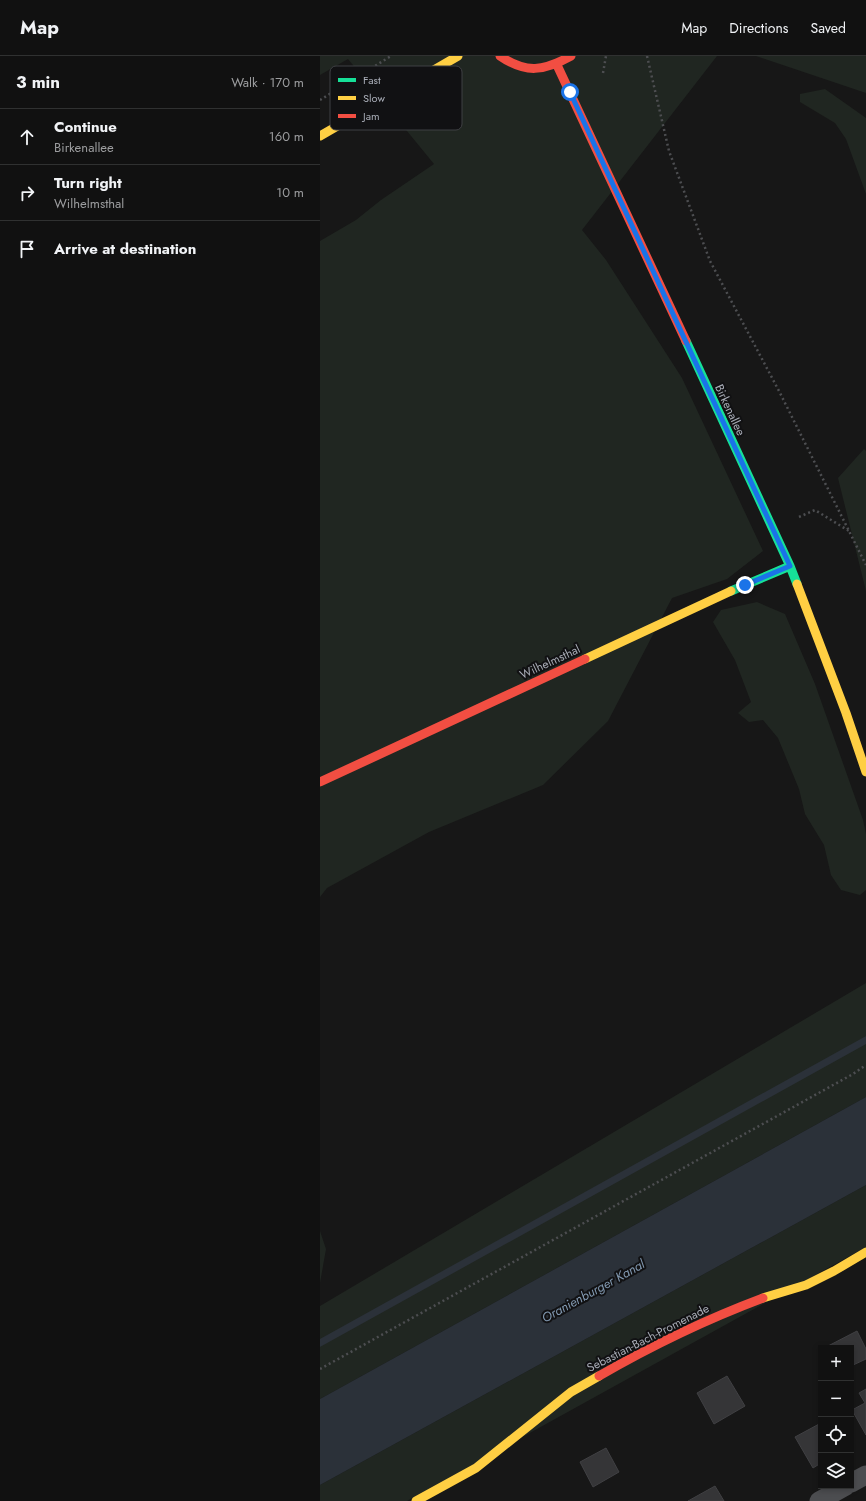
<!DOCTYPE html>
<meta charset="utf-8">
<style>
:root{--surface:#111;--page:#1e1f1f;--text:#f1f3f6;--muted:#9c9d9f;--line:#303131}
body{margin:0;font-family:Jost,sans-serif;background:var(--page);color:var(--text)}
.controls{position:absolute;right:12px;bottom:12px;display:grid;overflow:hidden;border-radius:0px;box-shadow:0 2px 6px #0003}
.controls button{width:36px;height:36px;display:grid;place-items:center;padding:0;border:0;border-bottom:1px solid var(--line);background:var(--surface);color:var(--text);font:20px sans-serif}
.stop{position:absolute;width:12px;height:12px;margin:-9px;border:3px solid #1a73e8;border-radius:50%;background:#fff}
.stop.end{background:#1a73e8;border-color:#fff;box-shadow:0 1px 4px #0008}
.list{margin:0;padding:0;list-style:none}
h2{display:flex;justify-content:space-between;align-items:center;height:52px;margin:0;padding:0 16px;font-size:17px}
h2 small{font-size:13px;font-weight:400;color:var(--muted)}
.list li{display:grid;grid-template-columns:26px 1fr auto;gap:12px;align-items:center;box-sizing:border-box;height:56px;padding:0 16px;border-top:1px solid var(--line)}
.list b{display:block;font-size:15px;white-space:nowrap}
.list p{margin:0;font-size:13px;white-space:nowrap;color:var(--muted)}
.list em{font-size:13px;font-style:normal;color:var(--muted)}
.icon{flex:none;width:22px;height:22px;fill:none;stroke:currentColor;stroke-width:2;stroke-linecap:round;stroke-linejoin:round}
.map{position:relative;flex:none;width:546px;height:1445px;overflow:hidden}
header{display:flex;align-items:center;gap:24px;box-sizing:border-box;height:56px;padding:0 20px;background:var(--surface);border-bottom:1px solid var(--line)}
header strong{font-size:19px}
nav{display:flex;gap:22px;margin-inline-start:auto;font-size:14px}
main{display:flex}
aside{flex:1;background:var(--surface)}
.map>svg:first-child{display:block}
</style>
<header>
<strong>Map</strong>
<nav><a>Map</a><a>Directions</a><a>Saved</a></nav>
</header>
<main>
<aside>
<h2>3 min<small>Walk · 170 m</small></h2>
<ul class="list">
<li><svg class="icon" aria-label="ahead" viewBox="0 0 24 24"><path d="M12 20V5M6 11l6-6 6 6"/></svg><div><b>Continue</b><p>Birkenallee</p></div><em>160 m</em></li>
<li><svg class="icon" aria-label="right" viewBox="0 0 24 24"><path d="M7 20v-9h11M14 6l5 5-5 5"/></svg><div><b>Turn right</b><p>Wilhelmsthal</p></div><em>10 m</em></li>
<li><svg class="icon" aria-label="arrive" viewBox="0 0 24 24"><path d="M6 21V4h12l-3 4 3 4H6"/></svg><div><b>Arrive at destination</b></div></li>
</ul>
</aside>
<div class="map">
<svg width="546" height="1445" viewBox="0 0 546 1445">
<rect width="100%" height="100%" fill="#171717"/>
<path fill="#202621" d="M 0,0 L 397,0 L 262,174 L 286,204 L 362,322 L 443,495 L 407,523 L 352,542 L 288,665 L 223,729 L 109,776 L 7,832 L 0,841 L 0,185 L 36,164 L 61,144 L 114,108 L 28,3 L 0,19 Z
M 436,0 L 546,0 L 546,37 Z
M 505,33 L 546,62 L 546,138 L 526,83 L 515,67 L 480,46 L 480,38 Z
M 544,393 L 546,395 L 546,535 L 518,422 Z
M 437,546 L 465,558 L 495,628 L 543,764 L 546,778 L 546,834 L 540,839 L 521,834 L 511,819 L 504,789 L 485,758 L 479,733 L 458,682 L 443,664 L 429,666 L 418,657 L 431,646 L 415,604 L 393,566 L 401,554 Z
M 546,927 L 546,1041 L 0,1343 L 0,1250 Z
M 546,1129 L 546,1191 L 87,1445 L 0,1445 L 0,1429 Z
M 0,1175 L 6,1193 L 0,1227 Z"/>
<path fill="#2b3139" d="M 546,1041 L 546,1129 L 0,1429 L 0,1343 Z"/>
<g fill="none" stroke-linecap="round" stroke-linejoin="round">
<path stroke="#2b3139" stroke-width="7" d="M 0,1287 L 546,984"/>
</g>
<path fill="#353537" stroke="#404043" d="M 537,1275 L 546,1293 L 546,1303 L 531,1310 L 531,1292 L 509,1292 L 508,1290 Z
M 407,1320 L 425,1350 L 394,1368 L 377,1337 Z
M 546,1333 L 546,1379 L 532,1354 L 545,1347 L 539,1337 Z
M 501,1367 L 501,1407 L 493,1412 L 475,1381 Z
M 286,1392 L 299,1416 L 273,1431 L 260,1406 Z
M 395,1430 L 404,1445 L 368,1445 Z"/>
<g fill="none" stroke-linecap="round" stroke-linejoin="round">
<path stroke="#4d4e51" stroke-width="2.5" stroke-dasharray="2 3" stroke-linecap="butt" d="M 327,0 L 349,95 L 390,205 L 459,335 L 546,509
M 283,17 L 286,0
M 0,44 L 71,0
M 479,461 L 495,454 L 529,475
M 0,1313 L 533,1018 L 546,1009"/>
<path stroke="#4c4d50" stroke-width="19" d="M 531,1427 L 546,1419
M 499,1445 L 526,1430"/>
<path stroke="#16e098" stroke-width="9" d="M 366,285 L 470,510 L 477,528
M 411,535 L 470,510"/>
<path stroke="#ffcf43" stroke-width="9" d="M 0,80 L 138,0
M 477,528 L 526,657 L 546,716
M 265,603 L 411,535
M 443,1242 L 486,1229 L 514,1215 L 546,1196
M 96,1445 L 156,1412 L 251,1336 L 279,1320"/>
<path stroke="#f24e42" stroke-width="9" d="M 180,0 C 206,18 224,15 251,0
M 237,9 L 366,285
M 0,726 L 265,603
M 279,1320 C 331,1290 387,1263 443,1242"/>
</g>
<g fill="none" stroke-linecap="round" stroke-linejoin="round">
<path stroke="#1a73e8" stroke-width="5" d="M 250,36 L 470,510 L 425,529"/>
</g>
<g text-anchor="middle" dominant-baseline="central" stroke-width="4" stroke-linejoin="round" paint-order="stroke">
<g font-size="12" fill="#a9adb7" stroke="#111113">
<text transform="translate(410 354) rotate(65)">Birkenallee</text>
<text transform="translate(230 606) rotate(-25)">Wilhelmsthal</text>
<text transform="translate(328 1282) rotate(-27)">Sebastian-Bach-Promenade</text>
</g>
<g font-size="13" font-style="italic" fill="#8299b1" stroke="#111113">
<text transform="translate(273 1235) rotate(-29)">Oranienburger Kanal</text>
</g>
</g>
<rect x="10" y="10" width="132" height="64" rx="6" fill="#111113" stroke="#3f4044" stroke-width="1"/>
<rect x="18" y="22" width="18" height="4" fill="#16e098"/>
<rect x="18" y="40" width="18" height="4" fill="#ffcf43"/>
<rect x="18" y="58" width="18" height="4" fill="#f24e42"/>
<g font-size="11" fill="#a9adb7">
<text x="43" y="28">Fast</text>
<text x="43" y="46">Slow</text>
<text x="43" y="64">Jam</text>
</g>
</svg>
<div class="controls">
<button>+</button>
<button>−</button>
<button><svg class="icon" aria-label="locate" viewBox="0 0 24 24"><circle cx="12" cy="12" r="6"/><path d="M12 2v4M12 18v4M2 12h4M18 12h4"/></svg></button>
<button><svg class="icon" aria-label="layers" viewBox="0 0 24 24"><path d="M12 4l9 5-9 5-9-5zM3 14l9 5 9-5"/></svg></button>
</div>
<div class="stop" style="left:250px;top:36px"></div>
<div class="stop end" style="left:425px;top:529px"></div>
</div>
</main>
